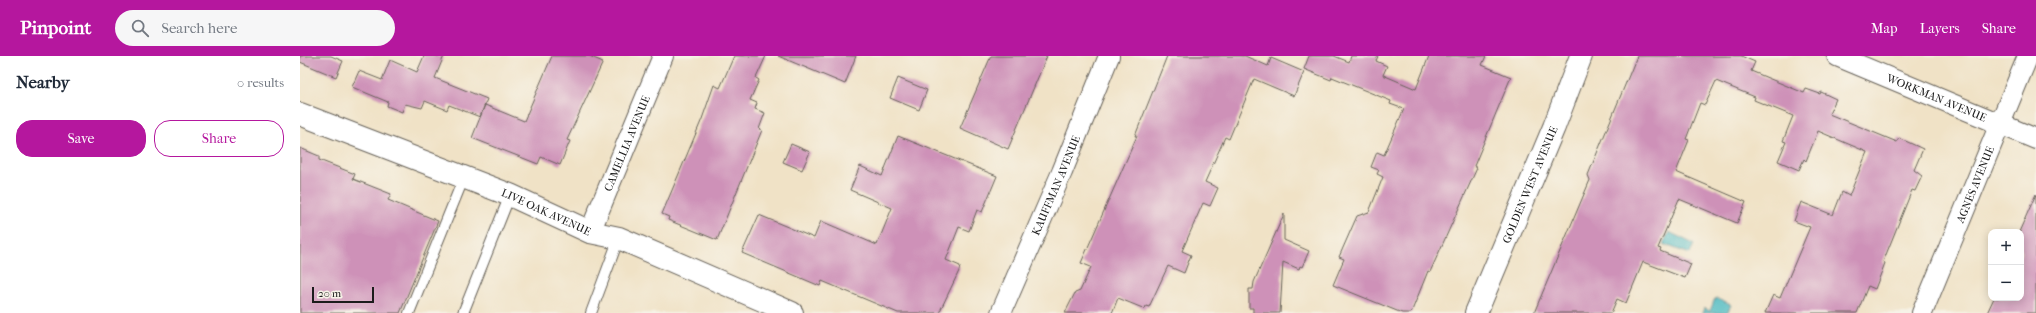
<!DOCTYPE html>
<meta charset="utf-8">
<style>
:root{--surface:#fff;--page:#f6f6f7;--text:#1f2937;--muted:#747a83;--line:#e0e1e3;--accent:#b5179e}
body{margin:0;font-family:"IM FELL French Canon",serif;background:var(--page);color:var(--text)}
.controls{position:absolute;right:12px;bottom:12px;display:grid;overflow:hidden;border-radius:8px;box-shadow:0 2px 10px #0003}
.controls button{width:36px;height:36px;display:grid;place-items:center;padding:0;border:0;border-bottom:1px solid var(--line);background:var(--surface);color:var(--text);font:20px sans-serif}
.scale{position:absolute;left:12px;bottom:10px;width:62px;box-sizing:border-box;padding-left:4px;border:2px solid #1c1c1c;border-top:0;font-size:11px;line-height:14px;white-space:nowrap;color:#1c1c1c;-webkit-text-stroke:3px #f7f3e8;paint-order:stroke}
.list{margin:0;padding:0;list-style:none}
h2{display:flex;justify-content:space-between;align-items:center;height:52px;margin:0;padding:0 16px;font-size:17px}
h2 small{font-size:13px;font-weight:400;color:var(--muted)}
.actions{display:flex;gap:8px;padding:12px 16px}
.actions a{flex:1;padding:9px 0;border:1px solid var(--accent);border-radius:16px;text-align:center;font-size:14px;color:var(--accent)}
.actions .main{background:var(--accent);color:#fff}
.icon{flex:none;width:22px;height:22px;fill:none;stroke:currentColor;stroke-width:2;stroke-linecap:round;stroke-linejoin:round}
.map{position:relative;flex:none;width:1736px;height:257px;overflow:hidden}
header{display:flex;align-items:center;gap:24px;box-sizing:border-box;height:56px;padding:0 20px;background:var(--accent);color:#fff}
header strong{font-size:19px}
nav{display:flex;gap:22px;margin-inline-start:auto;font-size:14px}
.search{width:280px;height:36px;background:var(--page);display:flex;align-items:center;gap:10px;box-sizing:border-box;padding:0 14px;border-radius:22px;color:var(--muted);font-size:15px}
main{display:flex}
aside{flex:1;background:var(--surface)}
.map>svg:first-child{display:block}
</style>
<header>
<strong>Pinpoint</strong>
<div class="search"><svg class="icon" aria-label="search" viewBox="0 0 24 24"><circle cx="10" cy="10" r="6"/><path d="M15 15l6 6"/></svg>Search here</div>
<nav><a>Map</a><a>Layers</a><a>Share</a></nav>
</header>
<main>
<aside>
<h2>Nearby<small>0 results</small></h2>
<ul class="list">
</ul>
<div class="actions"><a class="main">Save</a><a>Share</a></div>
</aside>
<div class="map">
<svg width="1736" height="257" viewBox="0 0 1736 257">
<rect width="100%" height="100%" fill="#f7f3e8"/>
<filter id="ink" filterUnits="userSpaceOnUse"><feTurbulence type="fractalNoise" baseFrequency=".025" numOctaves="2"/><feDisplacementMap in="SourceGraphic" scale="8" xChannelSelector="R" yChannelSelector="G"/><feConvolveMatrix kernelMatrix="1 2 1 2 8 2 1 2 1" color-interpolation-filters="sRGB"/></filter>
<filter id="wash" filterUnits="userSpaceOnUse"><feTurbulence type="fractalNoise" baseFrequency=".012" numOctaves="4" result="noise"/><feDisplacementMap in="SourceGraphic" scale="16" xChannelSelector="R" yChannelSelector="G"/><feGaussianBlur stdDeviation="0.9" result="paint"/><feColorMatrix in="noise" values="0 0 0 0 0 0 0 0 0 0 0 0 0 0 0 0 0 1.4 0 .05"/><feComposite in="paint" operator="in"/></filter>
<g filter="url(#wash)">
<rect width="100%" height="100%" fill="#f0e2c6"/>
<path fill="#4ab9c1" stroke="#336a6e" d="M 1369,176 L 1394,188 L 1390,198 L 1363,188 Z
M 1415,242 L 1431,249 L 1427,257 L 1402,257 L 1404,252 L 1410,255 Z"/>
<g id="blocks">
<path fill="#ce91b8" d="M 0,0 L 31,0 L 43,5 L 36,21 L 0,6 Z
M 124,0 L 144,0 L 135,22 L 187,43 L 180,61 L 149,49 L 147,54 L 125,45 L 122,52 L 105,48 L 102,56 L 87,50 L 88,46 L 52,31 L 59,15 L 82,24 L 90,4 L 117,16 Z
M 252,0 L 289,0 L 303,6 L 267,84 L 270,85 L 260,109 L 241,101 L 238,108 L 172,82 L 185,49 L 224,65 Z
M 434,0 L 466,0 L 456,22 L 459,24 L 450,44 L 457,47 L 455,53 L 465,57 L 459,73 L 462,74 L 417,184 L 368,164 L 369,161 L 362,158 L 402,63 L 414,29 L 420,32 Z
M 478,0 L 556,0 L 545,28 Z
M 691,0 L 747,0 L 708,93 L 660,72 Z
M 867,0 L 945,0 L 968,10 L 971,2 L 1004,16 L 994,40 L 954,23 L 929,83 L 925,81 L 905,126 L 918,132 L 910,150 L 903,147 L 882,195 L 891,199 L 884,217 L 868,210 L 849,251 L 846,250 L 845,253 L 818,242 L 812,257 L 765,257 L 775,237 L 780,235 L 791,211 L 781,207 L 837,80 L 835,80 Z
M 1009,0 L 1034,0 L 1049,6 L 1051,0 L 1078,0 L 1076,5 L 1087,10 L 1083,19 L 1116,33 L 1129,0 L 1186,0 L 1182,9 L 1211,21 L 1174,110 L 1177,112 L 1130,216 L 1128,215 L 1111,257 L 1102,257 L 1033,229 L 1044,203 L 1039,201 L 1057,160 L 1069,156 L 1083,121 L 1077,118 L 1079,114 L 1071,111 L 1077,96 L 1084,99 L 1104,53 L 1090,48 L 1091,45 L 1032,21 L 1031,24 L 1004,13 Z
M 1337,0 L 1441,0 L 1455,6 L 1451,15 L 1504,37 L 1506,33 L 1520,38 L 1521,36 L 1536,43 L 1529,58 L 1597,86 L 1599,82 L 1623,93 L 1614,114 L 1622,120 L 1615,135 L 1612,134 L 1583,206 L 1585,207 L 1575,233 L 1568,230 L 1557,257 L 1465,257 L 1473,239 L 1480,242 L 1510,171 L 1494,165 L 1501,146 L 1533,159 L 1542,136 L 1549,140 L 1567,96 L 1518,75 L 1506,105 L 1504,103 L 1499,114 L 1478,105 L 1486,86 L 1483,85 L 1493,60 L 1454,44 L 1455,41 L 1416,25 L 1405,49 L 1400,47 L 1386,83 L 1389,84 L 1376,116 L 1446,146 L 1437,167 L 1379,143 L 1358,192 L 1361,193 L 1360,195 L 1391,208 L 1385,222 L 1343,206 L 1326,247 L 1317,243 L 1311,257 L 1234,257 L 1290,124 L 1288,119 Z
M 598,22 L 627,34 L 619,54 L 590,42 Z
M 598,80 L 697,120 L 682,156 L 677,154 L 669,175 L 659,171 L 646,204 L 660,210 L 659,215 L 639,257 L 598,257 L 522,225 L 520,230 L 442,197 L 459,159 L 514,182 L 521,165 L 577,189 L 592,152 L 550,134 L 560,110 L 582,120 Z
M 491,88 L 510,96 L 502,114 L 483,106 Z
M 0,92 L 19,100 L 19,104 L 55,118 L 53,123 L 91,138 L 88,144 L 138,165 L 100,257 L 0,257 Z
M 1736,138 L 1736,257 L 1687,257 L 1694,242 L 1721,242 L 1721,176 L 1719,176 Z
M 984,158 L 984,184 L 1009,195 L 1002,211 L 1000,210 L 999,213 L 983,206 L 980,257 L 953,257 L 953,252 L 949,252 L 949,233 L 953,233 L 954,226 Z"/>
</g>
</g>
<g filter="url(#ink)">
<use href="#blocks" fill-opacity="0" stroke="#666158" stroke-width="1"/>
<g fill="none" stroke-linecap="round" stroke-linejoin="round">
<defs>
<path id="service" d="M 109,257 L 164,121
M 163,257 L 210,139
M 291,257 L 319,182"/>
<g id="minor">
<path id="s1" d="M 1537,0 L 1736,83"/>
<path id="s2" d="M 290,176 L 363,0"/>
<path id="s3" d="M 701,257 L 762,116 L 809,0"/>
<path id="s4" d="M 1622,257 L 1728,0"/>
</g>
<g id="tertiary">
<path id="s5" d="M 0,58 L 210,139 L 290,176 L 319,182 L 492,257"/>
<path id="s6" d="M 1176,257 L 1254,71 L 1281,0"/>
</g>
</defs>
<use href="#service" stroke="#666158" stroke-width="12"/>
<use href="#minor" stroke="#666158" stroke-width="22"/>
<use href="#tertiary" stroke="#666158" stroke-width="24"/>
<use href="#service" stroke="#fff" stroke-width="10"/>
<use href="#minor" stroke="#fff" stroke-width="20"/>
<use href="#tertiary" stroke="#fff" stroke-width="22"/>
</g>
</g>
<g text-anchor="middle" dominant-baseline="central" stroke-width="3" stroke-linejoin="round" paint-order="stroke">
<g font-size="11" fill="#1c1c1c" stroke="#f7f3e8">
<text stroke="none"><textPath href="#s1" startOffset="108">WORKMAN AVENUE</textPath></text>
<text stroke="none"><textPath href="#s2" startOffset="96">CAMELLIA AVENUE</textPath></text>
<text stroke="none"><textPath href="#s4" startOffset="139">AGNES AVENUE</textPath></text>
<text stroke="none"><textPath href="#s3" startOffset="139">KAUFFMAN AVENUE</textPath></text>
<text stroke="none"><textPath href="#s6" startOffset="139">GOLDEN WEST AVENUE</textPath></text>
<text stroke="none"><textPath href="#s5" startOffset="265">LIVE OAK AVENUE</textPath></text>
</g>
</g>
</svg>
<div class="controls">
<button>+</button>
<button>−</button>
</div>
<div class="scale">20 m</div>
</div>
</main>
